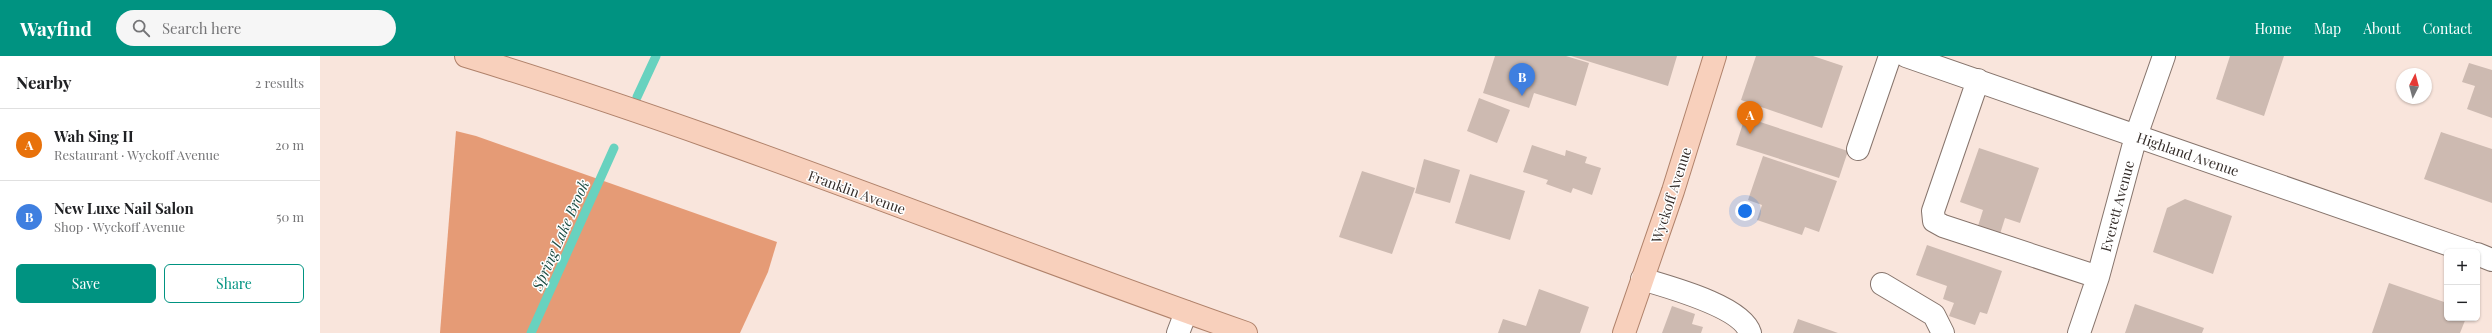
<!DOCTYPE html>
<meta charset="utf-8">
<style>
:root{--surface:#fff;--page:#f6f6f6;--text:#202124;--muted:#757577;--line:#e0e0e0;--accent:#009381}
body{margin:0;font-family:"Playfair Display",serif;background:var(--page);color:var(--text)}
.controls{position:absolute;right:12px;bottom:12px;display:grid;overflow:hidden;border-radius:6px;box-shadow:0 1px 3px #0004}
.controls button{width:36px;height:36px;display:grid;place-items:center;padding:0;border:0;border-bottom:1px solid var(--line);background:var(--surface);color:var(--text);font:20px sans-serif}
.compass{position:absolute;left:2076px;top:12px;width:36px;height:36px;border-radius:50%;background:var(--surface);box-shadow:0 1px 3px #0004;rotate:6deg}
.you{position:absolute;left:1425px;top:155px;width:14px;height:14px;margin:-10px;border:3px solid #fff;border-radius:50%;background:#1a73e8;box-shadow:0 0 0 6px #1a73e833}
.badge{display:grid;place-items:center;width:26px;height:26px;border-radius:50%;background:var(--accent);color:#fff;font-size:13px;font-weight:700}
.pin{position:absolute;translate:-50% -33px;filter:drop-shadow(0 1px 2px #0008)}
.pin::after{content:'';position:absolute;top:21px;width:14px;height:12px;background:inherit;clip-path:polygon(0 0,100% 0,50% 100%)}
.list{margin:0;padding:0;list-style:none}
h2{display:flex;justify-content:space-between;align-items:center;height:52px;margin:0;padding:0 16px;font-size:17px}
h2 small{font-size:13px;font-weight:400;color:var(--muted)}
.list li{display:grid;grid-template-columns:26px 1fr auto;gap:12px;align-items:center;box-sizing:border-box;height:72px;padding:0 16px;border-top:1px solid var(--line)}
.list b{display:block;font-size:15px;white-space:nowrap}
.list p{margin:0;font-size:13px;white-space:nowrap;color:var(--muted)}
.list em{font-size:13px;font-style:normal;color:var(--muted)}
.actions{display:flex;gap:8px;padding:12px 16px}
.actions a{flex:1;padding:9px 0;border:1px solid var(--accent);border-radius:6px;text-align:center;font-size:14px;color:var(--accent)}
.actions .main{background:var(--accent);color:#fff}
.icon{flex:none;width:22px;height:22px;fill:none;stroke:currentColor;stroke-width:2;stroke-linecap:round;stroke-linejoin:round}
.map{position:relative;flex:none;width:2172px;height:277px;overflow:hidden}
header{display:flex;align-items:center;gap:24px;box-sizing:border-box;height:56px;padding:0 20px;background:var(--accent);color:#fff}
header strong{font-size:19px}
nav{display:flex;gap:22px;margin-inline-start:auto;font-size:14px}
.search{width:280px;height:36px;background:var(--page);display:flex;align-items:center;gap:10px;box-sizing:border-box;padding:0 14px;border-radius:22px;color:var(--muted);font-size:15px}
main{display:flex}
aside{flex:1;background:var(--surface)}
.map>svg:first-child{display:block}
</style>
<header>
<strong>Wayfind</strong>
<div class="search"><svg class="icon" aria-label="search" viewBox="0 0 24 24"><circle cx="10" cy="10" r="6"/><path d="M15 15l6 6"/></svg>Search here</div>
<nav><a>Home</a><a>Map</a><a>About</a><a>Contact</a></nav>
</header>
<main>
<aside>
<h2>Nearby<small>2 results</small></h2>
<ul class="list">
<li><span class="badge" style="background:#e8710a">A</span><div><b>Wah Sing II</b><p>Restaurant · Wyckoff Avenue</p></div><em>20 m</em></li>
<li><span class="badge" style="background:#3f7fe0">B</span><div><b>New Luxe Nail Salon</b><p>Shop · Wyckoff Avenue</p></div><em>50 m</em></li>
</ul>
<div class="actions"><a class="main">Save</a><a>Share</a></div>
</aside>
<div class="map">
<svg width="2172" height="277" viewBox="0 0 2172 277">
<rect width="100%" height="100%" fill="#f9e5dc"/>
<path fill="#e59b76" d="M 136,75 L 156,80 L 457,186 L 448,216 L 420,277 L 120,277 Z"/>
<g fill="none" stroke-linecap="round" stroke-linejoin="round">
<path stroke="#68d2bf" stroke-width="9" d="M 317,41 L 336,0
M 211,277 L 294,92"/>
</g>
<path fill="#cdbab1" d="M 1175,0 L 1246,0 L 1269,7 L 1256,50 L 1214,37 L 1209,52 L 1163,37 Z
M 1251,0 L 1357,0 L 1348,30 Z
M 1436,0 L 1493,0 L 1523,10 L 1502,72 L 1421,44 Z
M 1910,0 L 1964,0 L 1944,60 L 1896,43 Z
M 2149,7 L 2172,14 L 2172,62 L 2147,53 L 2155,30 L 2142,26 Z
M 1159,42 L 1190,54 L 1177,87 L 1147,75 Z
M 1425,61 L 1528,95 L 1519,122 L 1416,89 Z
M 2121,76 L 2172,93 L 2172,147 L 2104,123 Z
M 1212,89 L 1245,100 L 1246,94 L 1267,101 L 1265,107 L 1281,112 L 1272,139 L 1253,132 L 1251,137 L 1226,128 L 1228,124 L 1203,116 Z
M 1659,92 L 1719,112 L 1700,167 L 1685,162 L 1680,178 L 1658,170 L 1663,154 L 1640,146 Z
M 1443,100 L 1517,125 L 1499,176 L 1485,171 L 1482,179 L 1437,164 L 1442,149 L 1428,144 Z
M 1104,103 L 1140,114 L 1130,147 L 1095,137 Z
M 1042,115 L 1095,132 L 1072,198 L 1019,181 Z
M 1150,118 L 1205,135 L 1190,184 L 1135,167 Z
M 1865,143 L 1912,160 L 1893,218 L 1833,196 L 1847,152 Z
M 1607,189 L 1682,215 L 1667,258 L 1660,256 L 1655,269 L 1629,260 L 1634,247 L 1623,243 L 1627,230 L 1596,219 Z
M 2069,227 L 2127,247 L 2127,262 L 2146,262 L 2140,277 L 2052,277 Z
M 1219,233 L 1269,251 L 1260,277 L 1178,277 L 1183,263 L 1206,270 Z
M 1815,248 L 1884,272 L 1882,277 L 1805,277 Z
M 1352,250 L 1375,258 L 1372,268 L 1383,271 L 1381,277 L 1342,277 Z
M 1478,263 L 1518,277 L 1473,277 Z"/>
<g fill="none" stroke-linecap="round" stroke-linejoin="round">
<defs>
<path id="minor" d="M 1586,0 L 2150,196
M 1658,24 L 1613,155 L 1614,165 L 1623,170 L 1778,221
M 1538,93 L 1570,0
M 2157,198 L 2172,204
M 1322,223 C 1348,231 1422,250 1430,277
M 1562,228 L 1614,259 L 1623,277
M 858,277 L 866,256
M 1759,277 L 1778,221 L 1816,80 L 1844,0"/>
<path id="major" d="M 146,0 C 410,80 666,186 926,277
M 1304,277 L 1353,135 L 1395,0"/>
</defs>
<use href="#minor" stroke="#86746c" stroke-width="24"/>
<use href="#major" stroke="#b0826b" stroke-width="24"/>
<use href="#minor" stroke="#fff" stroke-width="22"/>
<use href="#major" stroke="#f8d0bc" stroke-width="22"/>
</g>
<g text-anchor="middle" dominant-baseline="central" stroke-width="3" stroke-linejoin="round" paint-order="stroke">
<g font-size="14" fill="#342c29" stroke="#fff">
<text transform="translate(1868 98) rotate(19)">Highland Avenue</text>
<text transform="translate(537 136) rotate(20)">Franklin Avenue</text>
<text transform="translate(1351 139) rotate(-72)">Wyckoff Avenue</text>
<text transform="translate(1797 150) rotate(-75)">Everett Avenue</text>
</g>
<g font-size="15" font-style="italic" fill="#1f4e45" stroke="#fff">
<text transform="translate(240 179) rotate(-66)">Spring Lake Brook</text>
</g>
</g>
</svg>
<div class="controls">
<button>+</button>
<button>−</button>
</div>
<svg class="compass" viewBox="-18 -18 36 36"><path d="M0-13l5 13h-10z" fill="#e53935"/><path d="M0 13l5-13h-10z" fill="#757577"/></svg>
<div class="you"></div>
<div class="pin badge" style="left:1430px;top:78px;background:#e8710a">A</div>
<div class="pin badge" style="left:1202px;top:40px;background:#3f7fe0">B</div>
</div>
</main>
